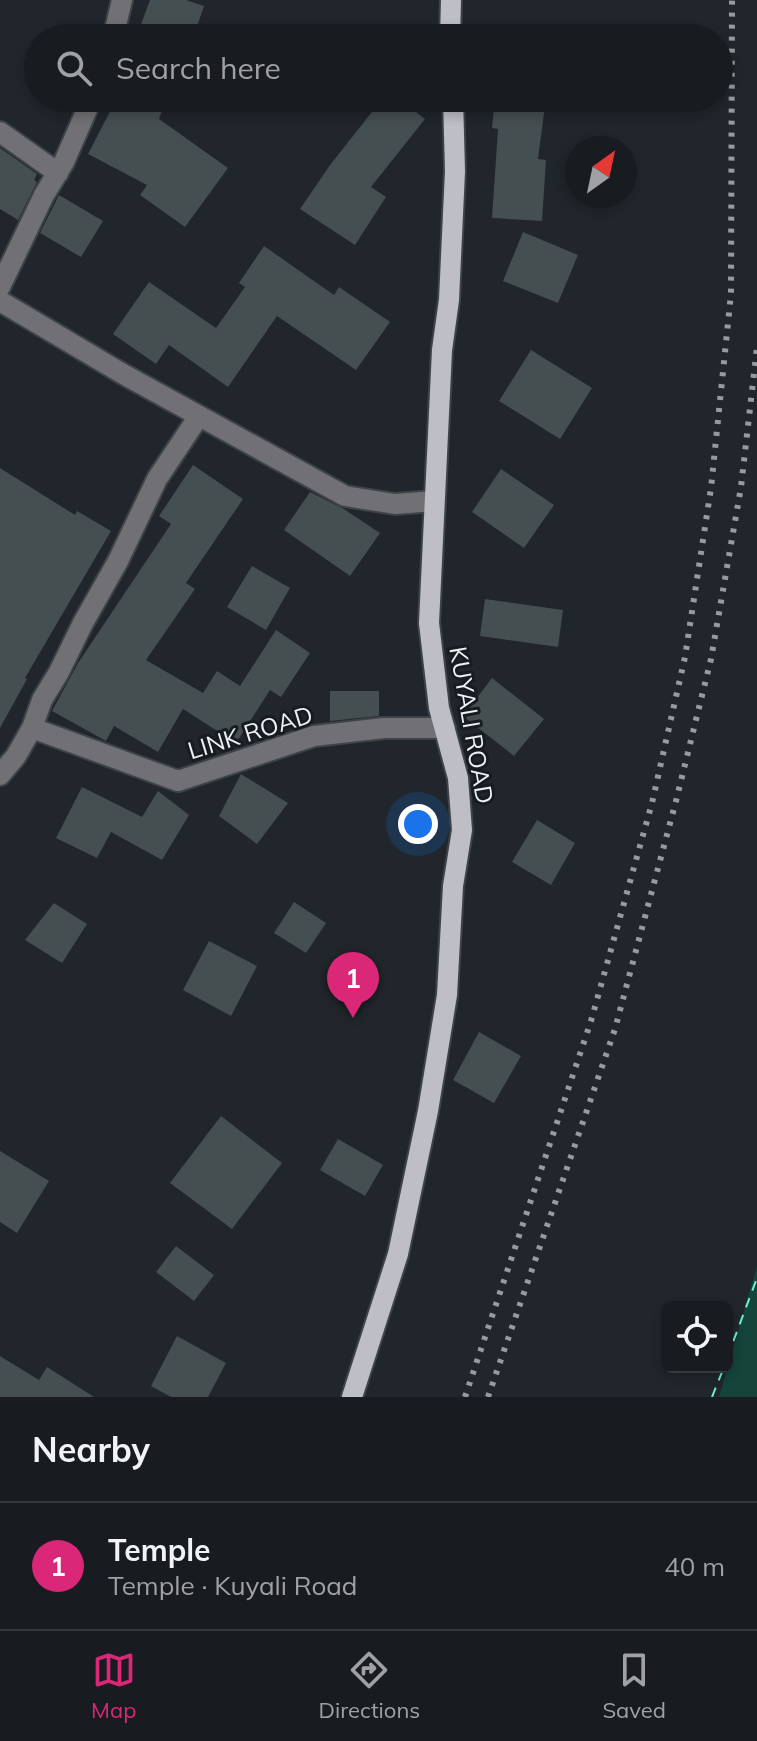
<!DOCTYPE html>
<meta charset="utf-8">
<style>
:root{--surface:#181c20;--page:#212529;--text:#f1f3f6;--muted:#9fa1a5;--line:#363a3e;--accent:#db2777}
body{margin:0;font-family:Mulish,sans-serif;background:var(--page);color:var(--text)}
.controls{position:absolute;right:24px;bottom:24px;display:grid;overflow:hidden;border-radius:12px;box-shadow:0 4px 12px #0003}
.controls button{width:72px;height:72px;display:grid;place-items:center;padding:0;border:0;border-bottom:2px solid var(--line);background:var(--surface);color:var(--text);font:40px sans-serif}
.compass{position:absolute;left:565px;top:136px;width:72px;height:72px;border-radius:50%;background:var(--surface);box-shadow:0 4px 12px #0003;rotate:33deg}
.you{position:absolute;left:418px;top:824px;width:28px;height:28px;margin:-20px;border:6px solid #fff;border-radius:50%;background:#1a73e8;box-shadow:0 0 0 12px #1a73e833}
.badge{display:grid;place-items:center;width:52px;height:52px;border-radius:50%;background:var(--accent);color:#fff;font-size:26px;font-weight:700}
.pin{position:absolute;translate:-50% -66px;filter:drop-shadow(0 2px 4px #0008)}
.pin::after{content:'';position:absolute;top:42px;width:28px;height:24px;background:inherit;clip-path:polygon(0 0,100% 0,50% 100%)}
.list{margin:0;padding:0;list-style:none}
h2{display:flex;justify-content:space-between;align-items:center;height:104px;margin:0;padding:0 32px;font-size:34px}
h2 small{font-size:26px;font-weight:400;color:var(--muted)}
.list li{display:grid;grid-template-columns:52px 1fr auto;gap:24px;align-items:center;box-sizing:border-box;height:128px;padding:0 32px;border-top:2px solid var(--line)}
.list b{display:block;font-size:30px;white-space:nowrap}
.list p{margin:0;font-size:26px;white-space:nowrap;color:var(--muted)}
.list em{font-size:26px;font-style:normal;color:var(--muted)}
.icon{flex:none;width:44px;height:44px;fill:none;stroke:currentColor;stroke-width:2;stroke-linecap:round;stroke-linejoin:round}
.map{position:relative;flex:none;width:757px;height:1397px;overflow:hidden}
.search{position:absolute;background:var(--surface);box-shadow:0 4px 12px #0003;left:24px;right:24px;top:24px;height:88px;display:flex;align-items:center;gap:20px;box-sizing:border-box;padding:0 28px;border-radius:44px;color:var(--muted);font-size:30px}
.sheet{height:232px;background:var(--surface)}
nav{display:flex;justify-content:space-around;align-items:center;box-sizing:border-box;height:112px;border-top:2px solid var(--line);background:var(--surface);font-size:22px;color:var(--muted)}
nav a{display:grid;justify-items:center;gap:4px}
nav .on{color:var(--accent)}
.map>svg:first-child{display:block}
</style>
<div class="map">
<svg width="757" height="1397" viewBox="0 0 757 1397">
<rect width="100%" height="100%" fill="#20262b"/>
<path fill="#15443a" d="M 757,1266 L 757,1397 L 719,1397 Z"/>
<g fill="none" stroke-linecap="round" stroke-linejoin="round">
<path stroke="#70eed1" stroke-width="2" stroke-dasharray="10 8" stroke-linecap="butt" d="M 727,1358 L 757,1278
M 712,1397 L 724,1367"/>
</g>
<path fill="#454e50" d="M 150,0 L 186,0 L 204,6 L 193,38 L 136,38 Z
M 117,98 L 167,98 L 159,119 L 228,168 L 185,227 L 140,195 L 147,185 L 88,154 Z
M 383,98 L 398,98 L 425,119 L 371,187 L 386,197 L 355,245 L 300,209 L 330,165 Z
M 495,98 L 546,98 L 538,159 L 546,160 L 542,221 L 492,218 L 498,129 L 492,128 Z
M 0,148 L 37,174 L 34,180 L 37,182 L 18,220 L 0,209 Z
M 59,195 L 103,221 L 81,257 L 40,233 Z
M 523,232 L 578,255 L 558,303 L 503,281 Z
M 264,246 L 334,295 L 339,287 L 390,322 L 356,370 L 277,316 L 228,387 L 169,345 L 156,364 L 113,334 L 149,282 L 216,328 L 245,287 L 239,283 Z
M 531,350 L 592,388 L 560,439 L 499,401 Z
M 193,465 L 243,499 L 186,583 L 195,589 L 146,660 L 203,693 L 217,671 L 240,686 L 276,630 L 310,653 L 281,697 L 270,690 L 236,743 L 183,709 L 158,752 L 114,726 L 106,741 L 52,711 L 78,663 L 171,524 L 159,516 Z
M 0,468 L 75,515 L 77,511 L 111,531 L 25,678 L 27,679 L 0,728 Z
M 501,469 L 554,505 L 524,548 L 472,512 Z
M 310,492 L 344,509 L 380,533 L 350,576 L 284,530 Z
M 252,566 L 290,588 L 266,630 L 227,607 Z
M 485,599 L 563,610 L 558,647 L 480,636 Z
M 492,678 L 544,719 L 514,756 L 463,716 Z
M 330,691 L 379,691 L 379,716 L 330,721 Z
M 241,774 L 288,803 L 257,844 L 219,816 Z
M 82,787 L 142,817 L 158,791 L 189,815 L 162,860 L 111,832 L 97,858 L 56,838 Z
M 537,820 L 575,843 L 551,885 L 512,862 Z
M 294,902 L 326,923 L 306,953 L 274,933 Z
M 54,903 L 87,924 L 62,963 L 25,940 Z
M 209,941 L 257,966 L 231,1016 L 183,990 Z
M 479,1032 L 521,1056 L 494,1103 L 453,1080 Z
M 221,1116 L 282,1163 L 232,1229 L 170,1183 Z
M 338,1139 L 383,1165 L 365,1196 L 320,1170 Z
M 0,1151 L 49,1181 L 17,1233 L 0,1222 Z
M 176,1246 L 214,1275 L 194,1301 L 156,1272 Z
M 177,1336 L 226,1363 L 208,1397 L 171,1397 L 151,1386 Z
M 0,1356 L 39,1380 L 47,1367 L 94,1397 L 0,1397 Z"/>
<g fill="none" stroke-linecap="round" stroke-linejoin="round">
<defs>
<path id="minor" d="M 113,38 L 122,0
M 0,132 L 58,173
M 0,287 L 44,195 L 64,162 L 92,98
M 0,301 L 123,374 L 345,496 L 395,504 L 434,501
M 32,728 L 178,781 L 314,736 L 384,728 L 445,728
M 0,775 L 16,756 L 32,728 L 42,700 L 59,672 L 83,623 L 118,561 L 157,479 L 199,416"/>
<path id="major" d="M 450,38 L 451,0
M 352,1397 L 398,1254 L 428,1111 L 447,995 L 453,886 L 462,830 L 458,778 L 439,708 L 429,623 L 442,350 L 449,300 L 455,171 L 453,98"/>
</defs>
<use href="#minor" stroke="#3d4347" stroke-width="24"/>
<use href="#major" stroke="#3d4347" stroke-width="24"/>
<use href="#minor" stroke="#717175" stroke-width="20"/>
<use href="#major" stroke="#bebfc6" stroke-width="20"/>
<path stroke="#969b9f" stroke-width="6" stroke-dasharray="4 8" stroke-linecap="butt" d="M 465,1397 L 591,1021 L 652,803 L 685,657 L 711,488 L 731,294 L 732,0
M 488,1397 L 615,1029 L 676,801 L 711,659 L 741,487 L 757,347"/>
</g>
<g text-anchor="middle" dominant-baseline="central" stroke-width="6" stroke-linejoin="round" paint-order="stroke">
<g font-size="24" fill="#eef2f5" stroke="#171c21">
<text transform="translate(472 725) rotate(80)">KUYALI ROAD</text>
<text transform="translate(250 732) rotate(-17)">LINK ROAD</text>
</g>
</g>
</svg>
<div class="controls">
<button><svg class="icon" aria-label="locate" viewBox="0 0 24 24"><circle cx="12" cy="12" r="6"/><path d="M12 2v4M12 18v4M2 12h4M18 12h4"/></svg></button>
</div>
<svg class="compass" viewBox="-18 -18 36 36"><path d="M0-13l5 13h-10z" fill="#e53935"/><path d="M0 13l5-13h-10z" fill="#9fa1a5"/></svg>
<div class="you"></div>
<div class="pin badge" style="left:353px;top:1018px">1</div>
<div class="search"><svg class="icon" aria-label="search" viewBox="0 0 24 24"><circle cx="10" cy="10" r="6"/><path d="M15 15l6 6"/></svg>Search here</div>
</div>
<section class="sheet">
<h2>Nearby<small></small></h2>
<ul class="list">
<li><span class="badge">1</span><div><b>Temple</b><p>Temple · Kuyali Road</p></div><em>40 m</em></li>
</ul>
</section>
<nav>
<a class="on"><svg class="icon" aria-label="map" viewBox="0 0 24 24"><path d="M3 6l6-2 6 2 6-2v14l-6 2-6-2-6 2zM9 4v14M15 6v14"/></svg>Map</a>
<a><svg class="icon" aria-label="directions" viewBox="0 0 24 24"><path d="M12 3l9 9-9 9-9-9zM9 14v-3h6M13 9l2 2-2 2"/></svg>Directions</a>
<a><svg class="icon" aria-label="saved" viewBox="0 0 24 24"><path d="M7 4h10v16l-5-4-5 4z"/></svg>Saved</a>
</nav>
